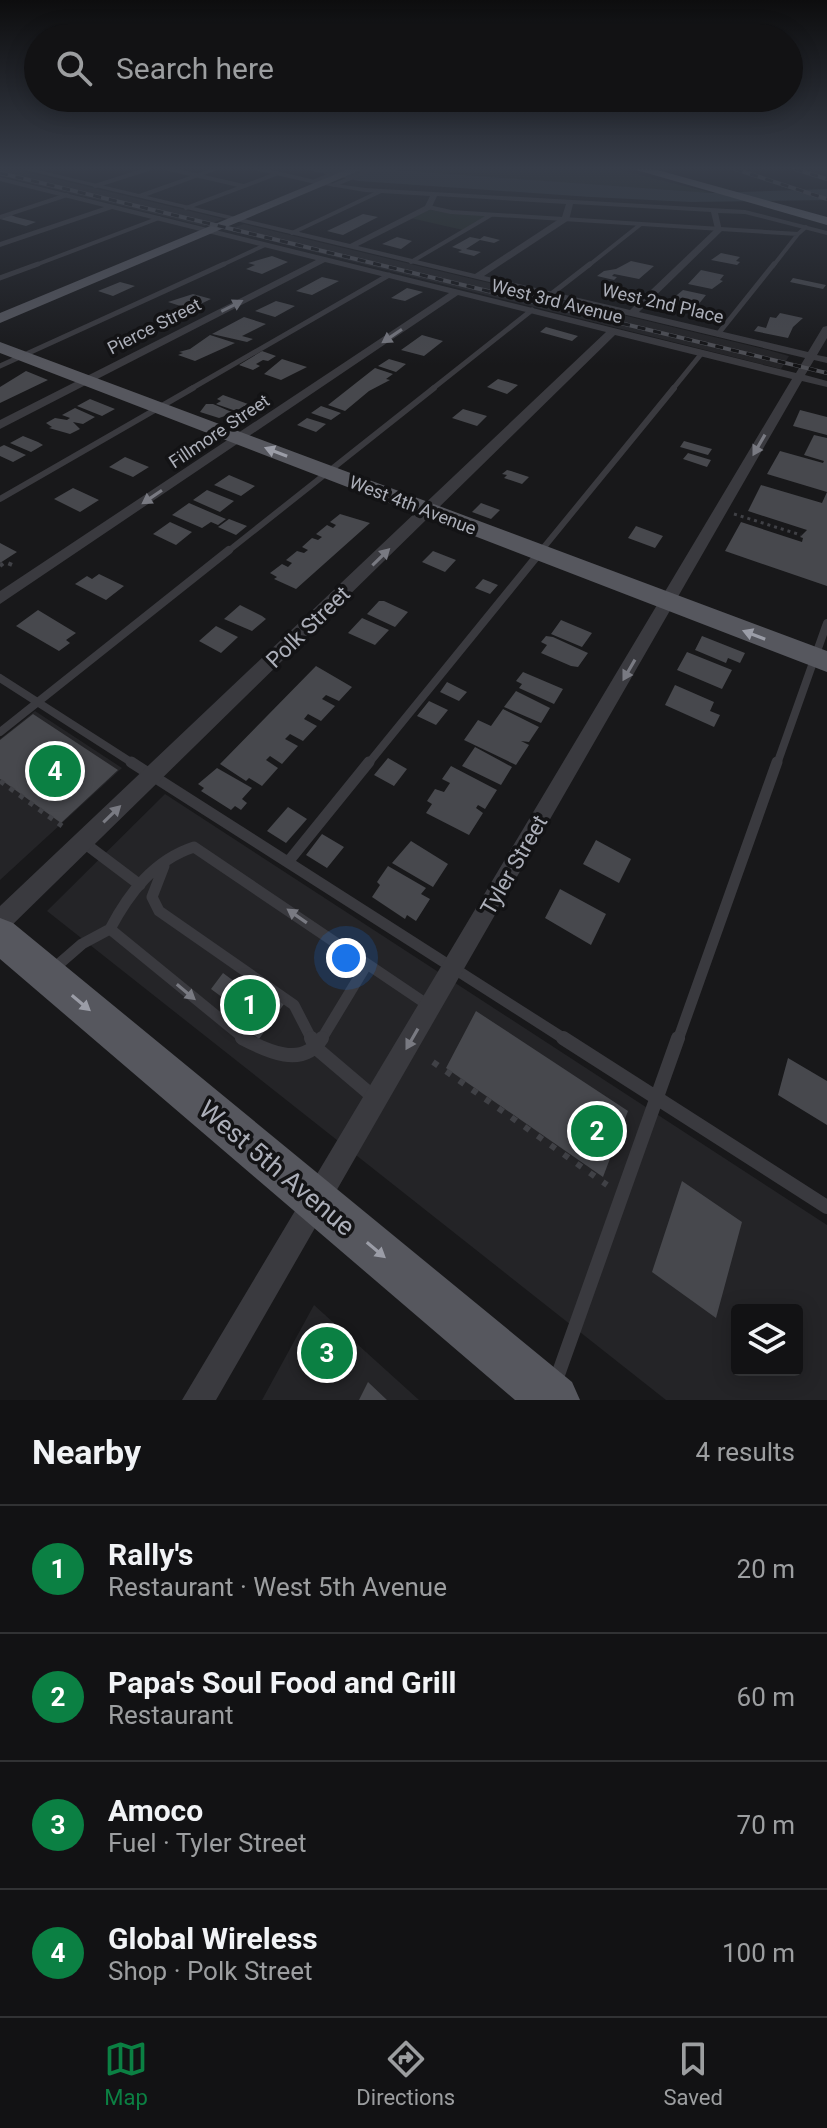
<!DOCTYPE html>
<meta charset="utf-8">
<style>
:root{--surface:#121214;--page:#1b1b1d;--text:#f1f3f6;--muted:#9c9ea0;--line:#313234;--accent:#0b8043}
body{margin:0;font-family:Roboto,sans-serif;background:var(--page);color:var(--text)}
.controls{position:absolute;right:24px;bottom:24px;display:grid;overflow:hidden;border-radius:8px;box-shadow:0 4px 20px #0003}
.controls button{width:72px;height:72px;display:grid;place-items:center;padding:0;border:0;border-bottom:2px solid var(--line);background:var(--surface);color:var(--text);font:40px sans-serif}
.you{position:absolute;left:346px;top:958px;width:28px;height:28px;margin:-20px;border:6px solid #fff;border-radius:50%;background:#1a73e8;box-shadow:0 0 0 12px #1a73e833}
.badge{display:grid;place-items:center;width:52px;height:52px;border-radius:50%;background:var(--accent);color:#fff;font-size:26px;font-weight:700}
.pin{position:absolute;translate:-50% -50%;border:4px solid #fff;box-shadow:0 2px 8px #0006}
.list{margin:0;padding:0;list-style:none}
h2{display:flex;justify-content:space-between;align-items:center;height:104px;margin:0;padding:0 32px;font-size:34px}
h2 small{font-size:26px;font-weight:400;color:var(--muted)}
.list li{display:grid;grid-template-columns:52px 1fr auto;gap:24px;align-items:center;box-sizing:border-box;height:128px;padding:0 32px;border-top:2px solid var(--line)}
.list b{display:block;font-size:30px;white-space:nowrap}
.list p{margin:0;font-size:26px;white-space:nowrap;color:var(--muted)}
.list em{font-size:26px;font-style:normal;color:var(--muted)}
.icon{flex:none;width:44px;height:44px;fill:none;stroke:currentColor;stroke-width:2;stroke-linecap:round;stroke-linejoin:round}
.map{position:relative;flex:none;width:827px;height:1400px;overflow:hidden}
.search{position:absolute;background:var(--surface);box-shadow:0 4px 20px #0003;left:24px;right:24px;top:24px;height:88px;display:flex;align-items:center;gap:20px;box-sizing:border-box;padding:0 28px;border-radius:44px;color:var(--muted);font-size:30px}
.sheet{height:616px;background:var(--surface)}
nav{display:flex;justify-content:space-around;align-items:center;box-sizing:border-box;height:112px;border-top:2px solid var(--line);background:var(--surface);font-size:22px;color:var(--muted)}
nav a{display:grid;justify-items:center;gap:4px}
nav .on{color:var(--accent)}
.map>svg:first-child{display:block}
</style>
<div class="map">
<svg width="827" height="1400" viewBox="0 0 827 1400">
<rect width="100%" height="100%" fill="#18181a"/>
<path fill="#242427" fill-rule="evenodd" d="M 0,169 L 14,169 L 223,219 L 204,226 L 0,176 Z
M 244,224 L 768,350 L 789,356 L 781,369 L 227,230 Z
M 35,711 L 122,768 L 0,880 L 0,739 Z
M 165,794 L 827,1225 L 827,1400 L 666,1400 L 47,911 ZM 737,1310 L 797,1310 L 797,1370 L 737,1370 Z
M 314,1305 L 419,1400 L 262,1400 Z"/>
<path fill="#222a24" d="M 392,169 L 616,169 L 712,193 L 388,171 Z
M 430,208 L 489,215 L 463,230 L 410,218 Z"/>
<path fill="#31393f" d="M 303,169 L 380,169 L 712,193 L 827,189 L 827,200 L 691,202 L 591,197 L 359,181 Z"/>
<path fill="#47484d" d="M 363,214 L 378,217 L 343,235 L 327,231 Z
M 11,215 L 16,217 L 36,222 L 26,226 L 0,219 Z
M 484,236 L 500,240 L 494,243 L 480,240 L 466,249 L 481,252 L 474,256 L 458,252 L 462,250 L 452,247 L 470,237 L 480,239 Z
M 397,237 L 412,241 L 401,249 L 382,244 Z
M 721,253 L 740,257 L 736,261 L 740,262 L 737,265 L 711,260 Z
M 272,256 L 288,262 L 262,274 L 246,269 L 255,265 L 248,263 Z
M 631,261 L 654,266 L 639,279 L 614,274 L 612,276 L 617,277 L 614,280 L 597,276 L 604,271 L 616,269 Z
M 701,270 L 724,275 L 720,280 L 723,281 L 712,289 L 688,284 Z
M 322,277 L 339,281 L 312,295 L 296,291 Z
M 793,278 L 826,285 L 823,289 L 790,282 Z
M 120,282 L 135,286 L 113,296 L 98,291 Z
M 407,288 L 423,292 L 405,301 L 391,298 Z
M 683,290 L 706,295 L 698,305 L 672,299 Z
M 193,294 L 211,299 L 190,309 L 168,302 Z
M 276,301 L 295,306 L 275,317 L 255,311 Z
M 780,313 L 803,318 L 793,327 L 788,338 L 754,331 L 758,326 L 766,328 L 770,317 L 776,318 Z
M 244,317 L 266,324 L 242,336 L 253,339 L 247,342 L 212,334 Z
M 546,327 L 578,336 L 572,341 L 540,332 Z
M 210,335 L 235,343 L 195,361 L 178,355 L 183,353 L 179,352 L 190,349 Z
M 422,335 L 443,341 L 424,356 L 401,350 Z
M 262,351 L 276,356 L 268,361 L 263,360 L 256,364 L 260,366 L 253,370 L 239,365 Z
M 282,359 L 307,367 L 281,380 L 264,374 Z
M 389,359 L 406,364 L 396,372 L 378,366 Z
M 375,368 L 393,374 L 386,379 L 390,380 L 369,391 L 345,411 L 328,405 Z
M 26,371 L 48,380 L 0,403 L 0,387 Z
M 498,379 L 518,385 L 507,394 L 487,387 Z
M 223,395 L 248,404 L 236,411 L 216,404 L 221,401 L 217,399 Z
M 90,399 L 115,409 L 102,416 L 77,406 Z
M 206,404 L 213,404 L 234,413 L 219,418 L 200,412 Z
M 321,406 L 341,413 L 331,420 L 311,413 Z
M 75,408 L 95,417 L 83,424 L 73,422 L 80,429 L 70,434 L 49,428 L 52,427 L 46,423 L 55,418 L 67,420 L 70,418 L 62,415 Z
M 463,409 L 487,416 L 477,426 L 452,418 Z
M 800,410 L 827,417 L 827,435 L 793,426 Z
M 307,418 L 326,424 L 316,432 L 297,425 Z
M 814,435 L 827,438 L 827,586 L 725,551 L 741,522 L 802,542 L 803,538 L 800,537 L 807,530 L 748,511 L 761,485 L 822,503 L 827,492 L 767,474 L 780,451 L 823,463 L 824,461 L 804,455 Z
M 23,436 L 38,442 L 43,445 L 31,452 L 10,443 Z
M 684,441 L 712,449 L 708,455 L 680,447 Z
M 4,445 L 26,455 L 13,462 L 0,456 L 0,447 Z
M 688,453 L 711,460 L 707,467 L 683,459 Z
M 125,457 L 149,467 L 133,477 L 109,467 Z
M 507,470 L 511,471 L 529,477 L 522,484 L 504,478 L 507,475 L 502,474 Z
M 229,475 L 255,486 L 241,496 L 214,485 Z
M 73,488 L 99,500 L 80,512 L 54,499 Z
M 207,490 L 234,501 L 220,512 L 193,500 Z
M 189,503 L 226,519 L 218,525 L 211,522 L 202,528 L 172,515 Z
M 481,503 L 500,510 L 491,519 L 472,512 Z
M 340,514 L 370,523 L 296,589 L 274,579 L 277,577 L 270,573 L 282,564 L 288,567 L 292,563 L 286,560 L 297,551 L 304,553 L 308,550 L 302,547 L 312,538 L 318,540 L 322,537 L 316,534 L 327,525 L 333,528 L 336,525 L 330,522 Z
M 229,519 L 247,526 L 236,535 L 218,527 Z
M 170,522 L 192,532 L 176,545 L 153,534 Z
M 636,526 L 663,536 L 655,548 L 628,538 Z
M 0,543 L 17,552 L 0,563 Z
M 433,551 L 456,560 L 445,572 L 422,562 Z
M 99,574 L 124,586 L 106,600 L 75,584 L 87,576 L 92,579 Z
M 483,579 L 498,585 L 490,594 L 475,588 Z
M 379,601 L 384,601 L 408,612 L 395,627 L 367,614 Z
M 240,605 L 262,616 L 266,619 L 252,631 L 224,619 Z
M 38,610 L 76,633 L 66,640 L 70,643 L 59,651 L 16,626 Z
M 362,618 L 389,630 L 375,645 L 348,633 Z
M 561,620 L 592,633 L 582,647 L 551,634 Z
M 216,626 L 238,637 L 221,653 L 199,641 Z
M 546,636 L 553,637 L 588,653 L 578,667 L 571,666 L 541,653 L 547,645 L 541,642 Z
M 702,636 L 745,653 L 740,663 L 728,658 L 726,663 L 695,650 Z
M 687,652 L 732,670 L 722,689 L 677,670 Z
M 316,666 L 352,687 L 339,701 L 326,695 L 322,699 L 335,706 L 321,721 L 308,714 L 304,719 L 317,726 L 303,741 L 290,734 L 285,739 L 298,746 L 282,764 L 270,756 L 266,760 L 278,768 L 262,786 L 249,778 L 246,781 L 220,764 Z
M 523,672 L 563,689 L 554,704 L 519,688 L 522,684 L 516,681 Z
M 447,682 L 467,692 L 459,701 L 440,692 Z
M 675,685 L 714,702 L 710,711 L 720,715 L 714,727 L 665,705 Z
M 516,691 L 550,708 L 541,723 L 504,707 Z
M 429,701 L 448,710 L 436,725 L 417,716 Z
M 503,709 L 539,727 L 529,742 L 521,741 L 529,745 L 516,765 L 464,740 L 478,720 L 491,726 Z
M 33,714 L 118,770 L 61,823 L 0,779 L 0,740 Z
M 475,747 L 512,767 L 501,785 L 462,766 Z
M 388,758 L 407,769 L 394,786 L 374,775 Z
M 451,766 L 497,790 L 485,809 L 478,805 L 476,808 L 483,813 L 469,835 L 426,813 L 432,804 L 427,801 L 435,789 L 444,792 L 450,783 L 442,779 Z
M 217,768 L 252,788 L 242,799 L 247,803 L 241,810 L 235,806 L 231,810 L 201,791 L 204,788 L 198,784 Z
M 288,807 L 307,819 L 286,843 L 267,831 Z
M 322,834 L 344,847 L 327,868 L 306,855 Z
M 596,840 L 631,859 L 619,883 L 583,864 Z
M 411,841 L 448,864 L 433,887 L 392,863 Z
M 388,866 L 426,888 L 421,894 L 430,899 L 416,921 L 407,915 L 405,919 L 372,897 L 380,885 L 377,882 Z
M 560,889 L 606,914 L 591,945 L 545,918 Z
M 223,973 L 258,999 L 265,990 L 284,1004 L 259,1039 L 239,1024 L 246,1015 L 211,989 Z
M 476,1011 L 628,1111 L 603,1177 L 446,1068 Z
M 788,1058 L 827,1081 L 827,1125 L 778,1095 Z
M 682,1181 L 742,1222 L 716,1318 L 652,1272 Z
M 368,1382 L 387,1400 L 359,1400 Z"/>
<g fill="none" stroke-linecap="round" stroke-linejoin="round">
<path stroke="#404146" stroke-width="3" stroke-dasharray="3 4" stroke-linecap="butt" d="M 734,514 L 801,535"/>
<path stroke="#404146" stroke-width="4" stroke-dasharray="4 6" stroke-linecap="butt" d="M 0,566 L 5,562 L 17,567"/>
<path stroke="#404146" stroke-width="5" stroke-dasharray="5 7" stroke-linecap="butt" d="M 0,781 L 62,826"/>
<path stroke="#404146" stroke-width="6" stroke-dasharray="6 10" stroke-linecap="butt" d="M 433,1062 L 607,1185"/>
<path stroke="#3a3a3f" stroke-width="4" d="M 169,169 L 243,186
M 315,181 L 344,169
M 334,185 L 373,169
M 95,186 L 148,169
M 428,207 L 451,212 L 798,234 L 806,227
M 186,208 L 276,174
M 0,217 L 67,195
M 292,233 L 381,191
M 411,262 L 491,215
M 33,266 L 159,218
M 220,266 L 265,245
M 588,266 L 641,224
M 773,266 L 798,234"/>
<path stroke="#3a3a3f" stroke-width="5" d="M 0,278 L 38,264
M 550,295 L 590,264
M 718,334 L 774,264
M 0,366 L 224,264
M 189,390 L 389,275
M 431,390 L 532,310
M 672,390 L 702,353"/>
<path stroke="#3a3a3f" stroke-width="6" d="M 0,499 L 193,388
M 227,552 L 434,388
M 540,552 L 674,388"/>
<path stroke="#3a3a3f" stroke-width="8" d="M 0,678 L 134,764
M 0,732 L 229,550
M 368,764 L 542,550
M 777,764 L 827,623"/>
<path stroke="#3a3a3f" stroke-width="11" d="M 131,762 L 566,1040
M 83,842 L 140,885
M 288,862 L 369,762
M 164,866 L 152,897 L 159,911 L 294,1005 L 312,1040
M 52,970 L 82,944 L 110,929
M 246,1040 L 110,929 C 129,893 154,860 194,847 L 428,1005
M 321,1040 L 367,964
M 678,1040 L 777,762"/>
<path stroke="#3a3a3f" stroke-width="14" d="M 242,1038 C 267,1051 303,1069 322,1038
M 311,1038 L 316,1048 L 376,1099
M 563,1038 L 827,1207
M 549,1400 L 678,1038"/>
<path fill="#3a3a3f" fill-rule="evenodd" d="M 21,169 L 34,169 L 139,194 L 210,169 L 220,169 L 147,196 L 350,244 L 425,206 L 430,196 L 365,192 L 324,185 L 322,182 L 365,188 L 745,210 L 827,231 L 827,235 L 745,214 L 718,213 L 722,231 L 639,312 L 808,352 L 823,327 L 827,326 L 827,338 L 817,355 L 827,357 L 827,363 L 814,360 L 805,375 L 827,381 L 827,387 L 802,381 L 216,1400 L 182,1400 L 792,379 L 615,335 L 8,929 L 0,932 L 0,906 L 606,332 L 458,295 L 0,604 L 0,591 L 449,293 L 325,262 L 0,429 L 0,420 L 316,260 L 112,209 L 0,247 L 0,242 L 104,207 L 0,181 L 0,177 L 796,373 L 805,358 ZM 437,196 L 566,204 L 562,217 L 475,274 L 358,246 L 431,209 ZM 573,204 L 711,212 L 715,229 L 630,310 L 484,276 L 569,220 Z"/>
<path fill="#3a3a3f" fill-rule="evenodd" d="M 250,169 L 268,169 L 328,183 L 324,186 Z"/>
<path fill="#56575e" fill-rule="evenodd" d="M 348,169 L 363,169 L 0,323 L 0,313 Z
M 0,342 L 827,651 L 827,672 L 0,353 Z
M 0,918 L 13,923 L 572,1382 L 580,1400 L 515,1400 L 0,959 Z"/>
<path fill="#666870" fill-rule="evenodd" d="M 633,169 L 654,169 L 827,217 L 827,225 Z"/>
<defs>
<path id="rail" d="M 735,169 L 827,199
M 795,169 L 827,179
M 0,173 L 827,373"/>
</defs>
<use href="#rail" stroke="#4f5056" stroke-width="4"/>
<use href="#rail" stroke="#131315" stroke-width="3" stroke-dasharray="8" stroke-linecap="butt"/>
</g>
<defs><path id="oneway-solid" d="M-6-.8H1V-3.2L6.5 0L1 3.2V.8H-6Z" transform="scale(2)"/></defs>
<g fill="#797a82">
<use href="#oneway-solid" transform="translate(232 306) rotate(-27)"/>
<use href="#oneway-solid" transform="translate(392 336) rotate(146)"/>
<use href="#oneway-solid" transform="translate(759 445) rotate(120)"/>
<use href="#oneway-solid" transform="translate(152 497) rotate(146)"/>
<use href="#oneway-solid" transform="translate(381 557) rotate(-44)"/>
<use href="#oneway-solid" transform="translate(629 670) rotate(120)"/>
<use href="#oneway-solid" transform="translate(112 814) rotate(-44)"/>
<use href="#oneway-solid" transform="translate(297 916) rotate(-145)"/>
<use href="#oneway-solid" transform="translate(186 992) rotate(40)"/>
<use href="#oneway-solid" transform="translate(412 1039) rotate(120)"/>
</g>
<g fill="#9b9da7">
<use href="#oneway-solid" transform="translate(276 452) rotate(-159)"/>
<use href="#oneway-solid" transform="translate(754 635) rotate(-159)"/>
<use href="#oneway-solid" transform="translate(81 1003) rotate(40)"/>
<use href="#oneway-solid" transform="translate(376 1250) rotate(40)"/>
</g>
<linearGradient id="sky" x2="0" y2="1"><stop stop-color="#0d0d0e"/><stop offset="0.46" stop-color="#373d49"/><stop offset="1" stop-color="#373d49" stop-opacity="0"/></linearGradient>
<rect width="827" height="365" fill="url(#sky)"/>
<g text-anchor="middle" dominant-baseline="central" stroke-width="7" stroke-linejoin="round" paint-order="stroke">
<g font-size="18" fill="#acafb9" stroke="#131315">
<text transform="translate(557 301) rotate(14)">West 3rd Avenue</text>
<text transform="translate(663 303) rotate(13)">West 2nd Place</text>
<text transform="translate(154 326) rotate(-27)">Pierce Street</text>
<text transform="translate(219 431) rotate(-34)">Fillmore Street</text>
<text transform="translate(413 505) rotate(21)">West 4th Avenue</text>
</g>
<g font-size="22" fill="#acafb9" stroke="#131315">
<text transform="translate(308 627) rotate(-44)">Polk Street</text>
<text transform="translate(514 865) rotate(-60)">Tyler Street</text>
</g>
<g font-size="26" fill="#acafb9" stroke="#131315">
<text transform="translate(277 1168) rotate(40)">West 5th Avenue</text>
</g>
</g>
</svg>
<div class="controls">
<button><svg class="icon" aria-label="layers" viewBox="0 0 24 24"><path d="M12 4l9 5-9 5-9-5zM3 14l9 5 9-5"/></svg></button>
</div>
<div class="you"></div>
<div class="pin badge" style="left:250px;top:1005px">1</div>
<div class="pin badge" style="left:597px;top:1131px">2</div>
<div class="pin badge" style="left:327px;top:1353px">3</div>
<div class="pin badge" style="left:55px;top:771px">4</div>
<div class="search"><svg class="icon" aria-label="search" viewBox="0 0 24 24"><circle cx="10" cy="10" r="6"/><path d="M15 15l6 6"/></svg>Search here</div>
</div>
<section class="sheet">
<h2>Nearby<small>4 results</small></h2>
<ul class="list">
<li><span class="badge">1</span><div><b>Rally's</b><p>Restaurant · West 5th Avenue</p></div><em>20 m</em></li>
<li><span class="badge">2</span><div><b>Papa's Soul Food and Grill</b><p>Restaurant</p></div><em>60 m</em></li>
<li><span class="badge">3</span><div><b>Amoco</b><p>Fuel · Tyler Street</p></div><em>70 m</em></li>
<li><span class="badge">4</span><div><b>Global Wireless</b><p>Shop · Polk Street</p></div><em>100 m</em></li>
</ul>
</section>
<nav>
<a class="on"><svg class="icon" aria-label="map" viewBox="0 0 24 24"><path d="M3 6l6-2 6 2 6-2v14l-6 2-6-2-6 2zM9 4v14M15 6v14"/></svg>Map</a>
<a><svg class="icon" aria-label="directions" viewBox="0 0 24 24"><path d="M12 3l9 9-9 9-9-9zM9 14v-3h6M13 9l2 2-2 2"/></svg>Directions</a>
<a><svg class="icon" aria-label="saved" viewBox="0 0 24 24"><path d="M7 4h10v16l-5-4-5 4z"/></svg>Saved</a>
</nav>
